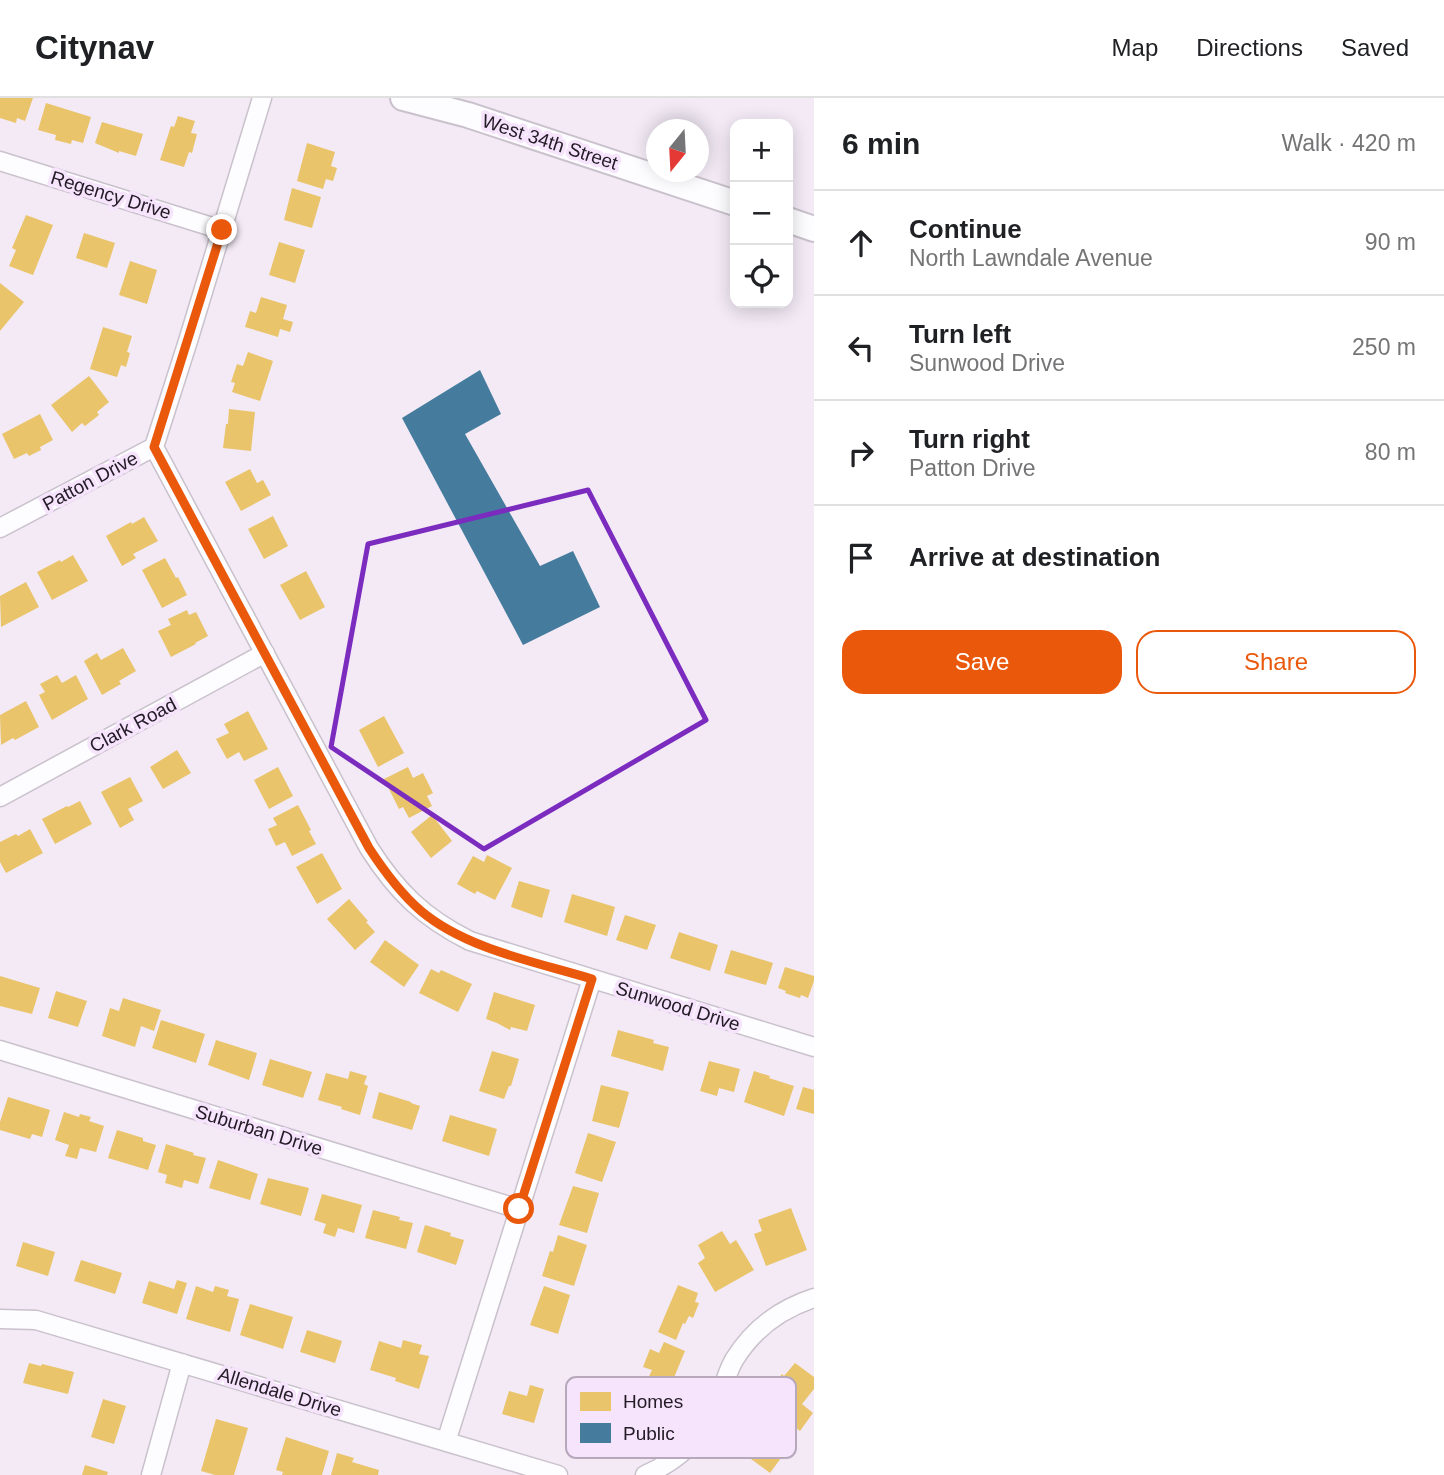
<!DOCTYPE html>
<meta charset="utf-8">
<style>
:root{--surface:#fff;--page:#f6f6f6;--text:#202124;--muted:#757577;--line:#e0e0e0;--accent:#ea580c}
body{margin:0;font-family:Arial,sans-serif;background:var(--page);color:var(--text)}
.controls{position:absolute;right:21px;top:21px;display:grid;overflow:hidden;border-radius:14px;box-shadow:0 4px 18px #0003}
.controls button{width:63px;height:63px;display:grid;place-items:center;padding:0;border:0;border-bottom:2px solid var(--line);background:var(--surface);color:var(--text);font:35px sans-serif}
.compass{position:absolute;left:646px;top:21px;width:63px;height:63px;border-radius:50%;background:var(--surface);box-shadow:0 4px 18px #0003;rotate:198deg}
.stop{position:absolute;width:21px;height:21px;margin:-16px;border:5px solid #ea580c;border-radius:50%;background:#fff}
.stop.end{background:#ea580c;border-color:#fff;box-shadow:0 2px 7px #0008}
.list{margin:0;padding:0;list-style:none}
h2{display:flex;justify-content:space-between;align-items:center;height:91px;margin:0;padding:0 28px;font-size:30px}
h2 small{font-size:23px;font-weight:400;color:var(--muted)}
.list li{display:grid;grid-template-columns:46px 1fr auto;gap:21px;align-items:center;box-sizing:border-box;height:105px;padding:0 28px;border-top:2px solid var(--line)}
.list b{display:block;font-size:26px;white-space:nowrap}
.list p{margin:0;font-size:23px;white-space:nowrap;color:var(--muted)}
.list em{font-size:23px;font-style:normal;color:var(--muted)}
.actions{display:flex;gap:14px;padding:21px 28px}
.actions a{flex:1;padding:16px 0;border:2px solid var(--accent);border-radius:21px;text-align:center;font-size:24px;color:var(--accent)}
.actions .main{background:var(--accent);color:#fff}
.icon{flex:none;width:38px;height:38px;fill:none;stroke:currentColor;stroke-width:2;stroke-linecap:round;stroke-linejoin:round}
.map{position:relative;flex:none;width:814px;height:1377px;overflow:hidden}
header{display:flex;align-items:center;gap:42px;box-sizing:border-box;height:98px;padding:0 35px;background:var(--surface);border-bottom:2px solid var(--line)}
header strong{font-size:33px}
nav{display:flex;gap:38px;margin-inline-start:auto;font-size:24px}
main{display:flex}
aside{flex:1;background:var(--surface)}
.map>svg:first-child{display:block}
</style>
<header>
<strong>Citynav</strong>
<nav><a>Map</a><a>Directions</a><a>Saved</a></nav>
</header>
<main>
<div class="map">
<svg width="814" height="1377" viewBox="0 0 814 1377">
<rect width="100%" height="100%" fill="#f3eaf6"/>
<path fill="#e9c46a" d="M 0,0 L 33,0 L 25,23 L 17,20 L 16,25 L 0,20 Z
M 46,5 L 91,19 L 83,45 L 72,42 L 71,46 L 55,42 L 56,37 L 38,32 Z
M 178,18 L 195,23 L 191,35 L 197,36 L 192,55 L 189,54 L 184,69 L 160,62 L 171,28 L 174,29 Z
M 102,24 L 143,36 L 136,58 L 119,53 L 119,55 L 95,45 Z
M 307,45 L 335,54 L 331,68 L 337,70 L 333,83 L 326,81 L 323,91 L 297,83 Z
M 292,90 L 321,99 L 312,130 L 284,122 Z
M 26,117 L 53,127 L 33,177 L 9,168 L 16,152 L 12,150 Z
M 84,135 L 115,145 L 107,170 L 76,160 Z
M 279,144 L 305,152 L 295,185 L 269,177 Z
M 130,163 L 157,172 L 147,206 L 119,197 Z
M 0,185 L 24,204 L 0,233 Z
M 261,199 L 287,207 L 283,221 L 293,224 L 290,234 L 280,231 L 278,239 L 245,229 L 250,213 L 256,215 Z
M 103,229 L 132,238 L 127,254 L 130,255 L 126,269 L 121,267 L 117,279 L 90,271 Z
M 248,254 L 273,263 L 260,303 L 232,294 L 235,285 L 231,284 L 237,266 L 243,268 Z
M 89,278 L 109,304 L 97,314 L 99,317 L 85,328 L 82,325 L 72,334 L 51,307 Z
M 229,311 L 255,314 L 251,353 L 223,350 L 226,326 L 228,326 Z
M 40,316 L 53,342 L 40,349 L 41,352 L 29,358 L 27,355 L 14,361 L 2,336 Z
M 250,371 L 257,385 L 263,382 L 271,397 L 241,413 L 225,384 Z
M 273,418 L 288,448 L 264,461 L 248,431 Z
M 144,419 L 158,443 L 133,456 L 136,460 L 122,468 L 106,438 L 131,424 L 132,426 Z
M 73,457 L 88,483 L 52,502 L 37,474 L 60,462 L 61,464 Z
M 165,460 L 176,480 L 178,479 L 187,497 L 162,510 L 142,472 Z
M 306,473 L 325,509 L 300,522 L 280,487 Z
M 26,484 L 39,509 L 1,529 L 0,498 Z
M 187,512 L 189,517 L 196,514 L 208,538 L 195,545 L 196,546 L 171,559 L 158,533 L 171,527 L 168,521 Z
M 123,550 L 136,573 L 119,583 L 121,586 L 102,597 L 84,563 L 97,555 L 101,562 Z
M 57,577 L 62,585 L 76,577 L 88,601 L 52,622 L 39,597 L 45,594 L 40,586 Z
M 26,603 L 39,629 L 15,642 L 13,640 L 1,647 L 0,617 Z
M 248,613 L 268,651 L 244,663 L 239,654 L 227,661 L 216,641 L 229,635 L 224,626 Z
M 384,618 L 404,655 L 378,669 L 359,632 Z
M 177,652 L 191,675 L 163,691 L 150,669 Z
M 278,669 L 293,698 L 269,711 L 254,682 Z
M 408,669 L 413,680 L 423,675 L 433,695 L 427,698 L 432,708 L 409,720 L 403,709 L 399,711 L 384,681 Z
M 130,679 L 143,703 L 128,711 L 134,722 L 120,730 L 101,694 Z
M 80,703 L 92,726 L 55,746 L 42,721 L 67,708 L 68,709 Z
M 298,707 L 311,732 L 309,733 L 316,746 L 292,758 L 285,744 L 276,748 L 268,731 L 277,727 L 273,720 Z
M 432,717 L 452,743 L 431,760 L 411,734 Z
M 30,731 L 43,755 L 6,775 L 0,764 L 0,744 L 16,736 L 18,738 Z
M 322,755 L 342,791 L 317,806 L 296,769 Z
M 487,757 L 512,770 L 495,802 L 477,793 L 475,796 L 457,786 L 473,758 L 484,764 Z
M 519,783 L 550,792 L 542,820 L 511,809 Z
M 572,796 L 615,809 L 607,838 L 564,824 Z
M 349,801 L 368,823 L 366,824 L 375,834 L 355,852 L 327,821 Z
M 625,817 L 656,827 L 647,852 L 616,842 Z
M 679,834 L 718,847 L 710,873 L 670,860 Z
M 385,842 L 419,867 L 404,889 L 370,864 Z
M 731,852 L 773,865 L 766,887 L 724,875 Z
M 785,869 L 814,878 L 814,883 L 808,900 L 801,897 L 800,900 L 785,895 L 786,893 L 778,890 Z
M 431,871 L 439,875 L 441,872 L 472,886 L 458,914 L 419,895 Z
M 0,878 L 40,890 L 32,916 L 0,908 Z
M 56,893 L 87,903 L 78,929 L 48,920 Z
M 494,894 L 535,907 L 527,933 L 511,929 L 510,932 L 497,925 L 486,921 Z
M 123,900 L 161,912 L 154,933 L 141,928 L 135,949 L 102,938 L 110,910 L 119,913 Z
M 161,922 L 205,936 L 196,965 L 152,950 Z
M 618,932 L 654,942 L 653,945 L 669,949 L 663,973 L 611,958 Z
M 216,942 L 257,955 L 249,982 L 208,967 Z
M 492,953 L 519,961 L 511,988 L 509,988 L 504,1001 L 479,993 Z
M 270,961 L 312,974 L 303,1000 L 262,987 Z
M 709,963 L 740,971 L 734,994 L 719,990 L 717,998 L 700,993 Z
M 350,973 L 367,978 L 364,986 L 368,988 L 360,1017 L 341,1011 L 342,1009 L 318,1002 L 326,975 L 348,981 Z
M 754,973 L 770,978 L 769,980 L 794,988 L 784,1018 L 744,1004 Z
M 601,987 L 629,994 L 619,1030 L 592,1023 Z
M 803,989 L 814,992 L 814,1016 L 796,1011 Z
M 379,994 L 411,1004 L 411,1005 L 420,1008 L 412,1032 L 372,1020 Z
M 8,999 L 50,1012 L 42,1039 L 32,1036 L 30,1041 L 0,1032 L 0,1024 Z
M 64,1014 L 79,1019 L 80,1016 L 91,1019 L 89,1023 L 104,1028 L 96,1054 L 80,1050 L 77,1061 L 65,1058 L 69,1047 L 55,1042 Z
M 450,1017 L 497,1031 L 489,1058 L 442,1043 Z
M 117,1032 L 143,1040 L 143,1043 L 156,1047 L 148,1072 L 108,1060 Z
M 588,1035 L 616,1044 L 602,1084 L 575,1075 Z
M 166,1046 L 194,1055 L 193,1057 L 206,1060 L 198,1086 L 184,1082 L 182,1090 L 165,1085 L 167,1077 L 158,1074 Z
M 218,1062 L 258,1076 L 250,1102 L 209,1090 Z
M 268,1080 L 309,1090 L 301,1118 L 260,1106 Z
M 573,1088 L 599,1095 L 587,1135 L 559,1127 Z
M 322,1096 L 362,1107 L 354,1135 L 338,1130 L 335,1139 L 323,1135 L 326,1126 L 314,1122 Z
M 791,1110 L 807,1152 L 766,1168 L 754,1136 L 762,1133 L 758,1122 Z
M 373,1112 L 400,1119 L 399,1122 L 413,1125 L 406,1151 L 365,1140 Z
M 425,1127 L 451,1135 L 450,1138 L 464,1142 L 456,1167 L 417,1154 Z
M 722,1133 L 730,1146 L 736,1142 L 754,1172 L 715,1194 L 698,1165 L 705,1160 L 698,1147 Z
M 558,1137 L 587,1147 L 574,1188 L 542,1178 L 550,1153 L 553,1154 Z
M 23,1144 L 55,1154 L 48,1178 L 16,1168 Z
M 81,1162 L 122,1175 L 115,1196 L 74,1183 Z
M 177,1182 L 187,1185 L 177,1216 L 142,1205 L 149,1183 L 174,1191 Z
M 678,1187 L 698,1195 L 695,1204 L 699,1205 L 693,1220 L 689,1218 L 685,1226 L 683,1225 L 676,1242 L 658,1234 Z
M 196,1188 L 213,1194 L 215,1188 L 229,1192 L 227,1198 L 239,1201 L 230,1234 L 186,1221 Z
M 544,1188 L 570,1197 L 558,1236 L 530,1227 Z
M 250,1206 L 293,1219 L 283,1251 L 240,1237 Z
M 307,1232 L 342,1243 L 335,1265 L 300,1254 Z
M 403,1242 L 422,1247 L 419,1256 L 429,1258 L 419,1291 L 395,1283 L 396,1280 L 370,1272 L 379,1243 L 401,1250 Z
M 664,1244 L 685,1253 L 668,1294 L 646,1285 L 652,1272 L 643,1269 L 650,1251 L 659,1255 Z
M 29,1265 L 41,1268 L 42,1266 L 74,1274 L 68,1296 L 23,1285 Z
M 795,1265 L 814,1279 L 814,1291 L 802,1306 L 813,1315 L 800,1333 L 761,1302 L 782,1276 L 784,1278 Z
M 530,1287 L 544,1291 L 534,1325 L 502,1316 L 509,1293 L 527,1298 Z
M 103,1301 L 126,1308 L 114,1346 L 91,1339 Z
M 216,1321 L 248,1330 L 234,1377 L 215,1377 L 201,1373 Z
M 770,1335 L 789,1349 L 770,1375 L 751,1361 L 756,1354 L 754,1352 L 763,1340 L 765,1342 Z
M 286,1339 L 329,1353 L 322,1377 L 282,1377 L 283,1374 L 276,1372 Z
M 337,1355 L 354,1360 L 352,1364 L 379,1372 L 378,1377 L 331,1377 Z
M 85,1367 L 108,1374 L 107,1377 L 82,1377 Z"/>
<path fill="#457b9d" d="M 480,272 L 501,316 L 465,336 L 540,468 L 573,453 L 600,509 L 523,547 L 402,320 Z"/>
<g fill="none" stroke-linecap="round" stroke-linejoin="round">
<defs>
<path id="street" d="M 0,63 L 222,132
M 154,349 L 369,750 C 397,794 424,820 470,843 L 814,949
M 0,430 L 154,349 L 188,243 L 262,0
M 0,699 L 265,555
M 0,952 L 519,1111
M 0,1221 L 36,1222 L 558,1377
M 446,1344 L 592,881
M 151,1377 L 182,1265
M 645,1377 C 677,1363 703,1340 717,1307 C 723,1292 726,1276 734,1262 C 753,1231 780,1211 814,1200"/>
<path id="secondary" d="M 403,0 L 468,17 L 735,105
M 788,122 L 814,131"/>
</defs>
<use href="#street" stroke="#c9c1cc" stroke-width="21"/>
<use href="#secondary" stroke="#c9c1cc" stroke-width="28"/>
<use href="#street" stroke="#fdfcfe" stroke-width="18"/>
<use href="#secondary" stroke="#fdfcfe" stroke-width="24"/>
</g>
<g fill="none" stroke-linecap="round" stroke-linejoin="round">
<path stroke="#ea580c" stroke-width="9" d="M 222,132 L 154,349 L 369,750 C 384,773 400,795 421,813 C 466,851 536,864 592,881 L 519,1111"/>
</g>
<path fill="none" stroke="#7b2cbf" stroke-width="5" stroke-linejoin="round" d="M 588,392 L 706,622 L 484,751 L 331,649 L 368,446 Z"/>
<g text-anchor="middle" dominant-baseline="central" stroke-width="7" stroke-linejoin="round" paint-order="stroke">
<g font-size="19" fill="#231b26" stroke="#f6e4fc">
<text transform="translate(550 44) rotate(18)">West 34th Street</text>
<text transform="translate(111 97) rotate(17)">Regency Drive</text>
<text transform="translate(90 383) rotate(-28)">Patton Drive</text>
<text transform="translate(133 627) rotate(-28)">Clark Road</text>
<text transform="translate(678 908) rotate(17)">Sunwood Drive</text>
<text transform="translate(259 1032) rotate(17)">Suburban Drive</text>
<text transform="translate(280 1294) rotate(17)">Allendale Drive</text>
</g>
</g>
<rect x="566" y="1279" width="230" height="81" rx="10" fill="#f6e4fc" stroke="#b7a8bc" stroke-width="2"/>
<rect x="580" y="1294" width="31" height="19" fill="#e9c46a"/>
<rect x="580" y="1325" width="31" height="20" fill="#457b9d"/>
<g font-size="19" fill="#231b26">
<text x="623" y="1310">Homes</text>
<text x="623" y="1342">Public</text>
</g>
</svg>
<div class="controls">
<button>+</button>
<button>−</button>
<button><svg class="icon" aria-label="locate" viewBox="0 0 24 24"><circle cx="12" cy="12" r="6"/><path d="M12 2v4M12 18v4M2 12h4M18 12h4"/></svg></button>
</div>
<svg class="compass" viewBox="-18 -18 36 36"><path d="M0-13l5 13h-10z" fill="#e53935"/><path d="M0 13l5-13h-10z" fill="#757577"/></svg>
<div class="stop" style="left:519px;top:1111px"></div>
<div class="stop end" style="left:222px;top:132px"></div>
</div>
<aside>
<h2>6 min<small>Walk · 420 m</small></h2>
<ul class="list">
<li><svg class="icon" aria-label="ahead" viewBox="0 0 24 24"><path d="M12 20V5M6 11l6-6 6 6"/></svg><div><b>Continue</b><p>North Lawndale Avenue</p></div><em>90 m</em></li>
<li><svg class="icon" aria-label="left" viewBox="0 0 24 24"><path d="M17 20v-9H6M10 6l-5 5 5 5"/></svg><div><b>Turn left</b><p>Sunwood Drive</p></div><em>250 m</em></li>
<li><svg class="icon" aria-label="right" viewBox="0 0 24 24"><path d="M7 20v-9h11M14 6l5 5-5 5"/></svg><div><b>Turn right</b><p>Patton Drive</p></div><em>80 m</em></li>
<li><svg class="icon" aria-label="arrive" viewBox="0 0 24 24"><path d="M6 21V4h12l-3 4 3 4H6"/></svg><div><b>Arrive at destination</b></div></li>
</ul>
<div class="actions"><a class="main">Save</a><a>Share</a></div>
</aside>
</main>
